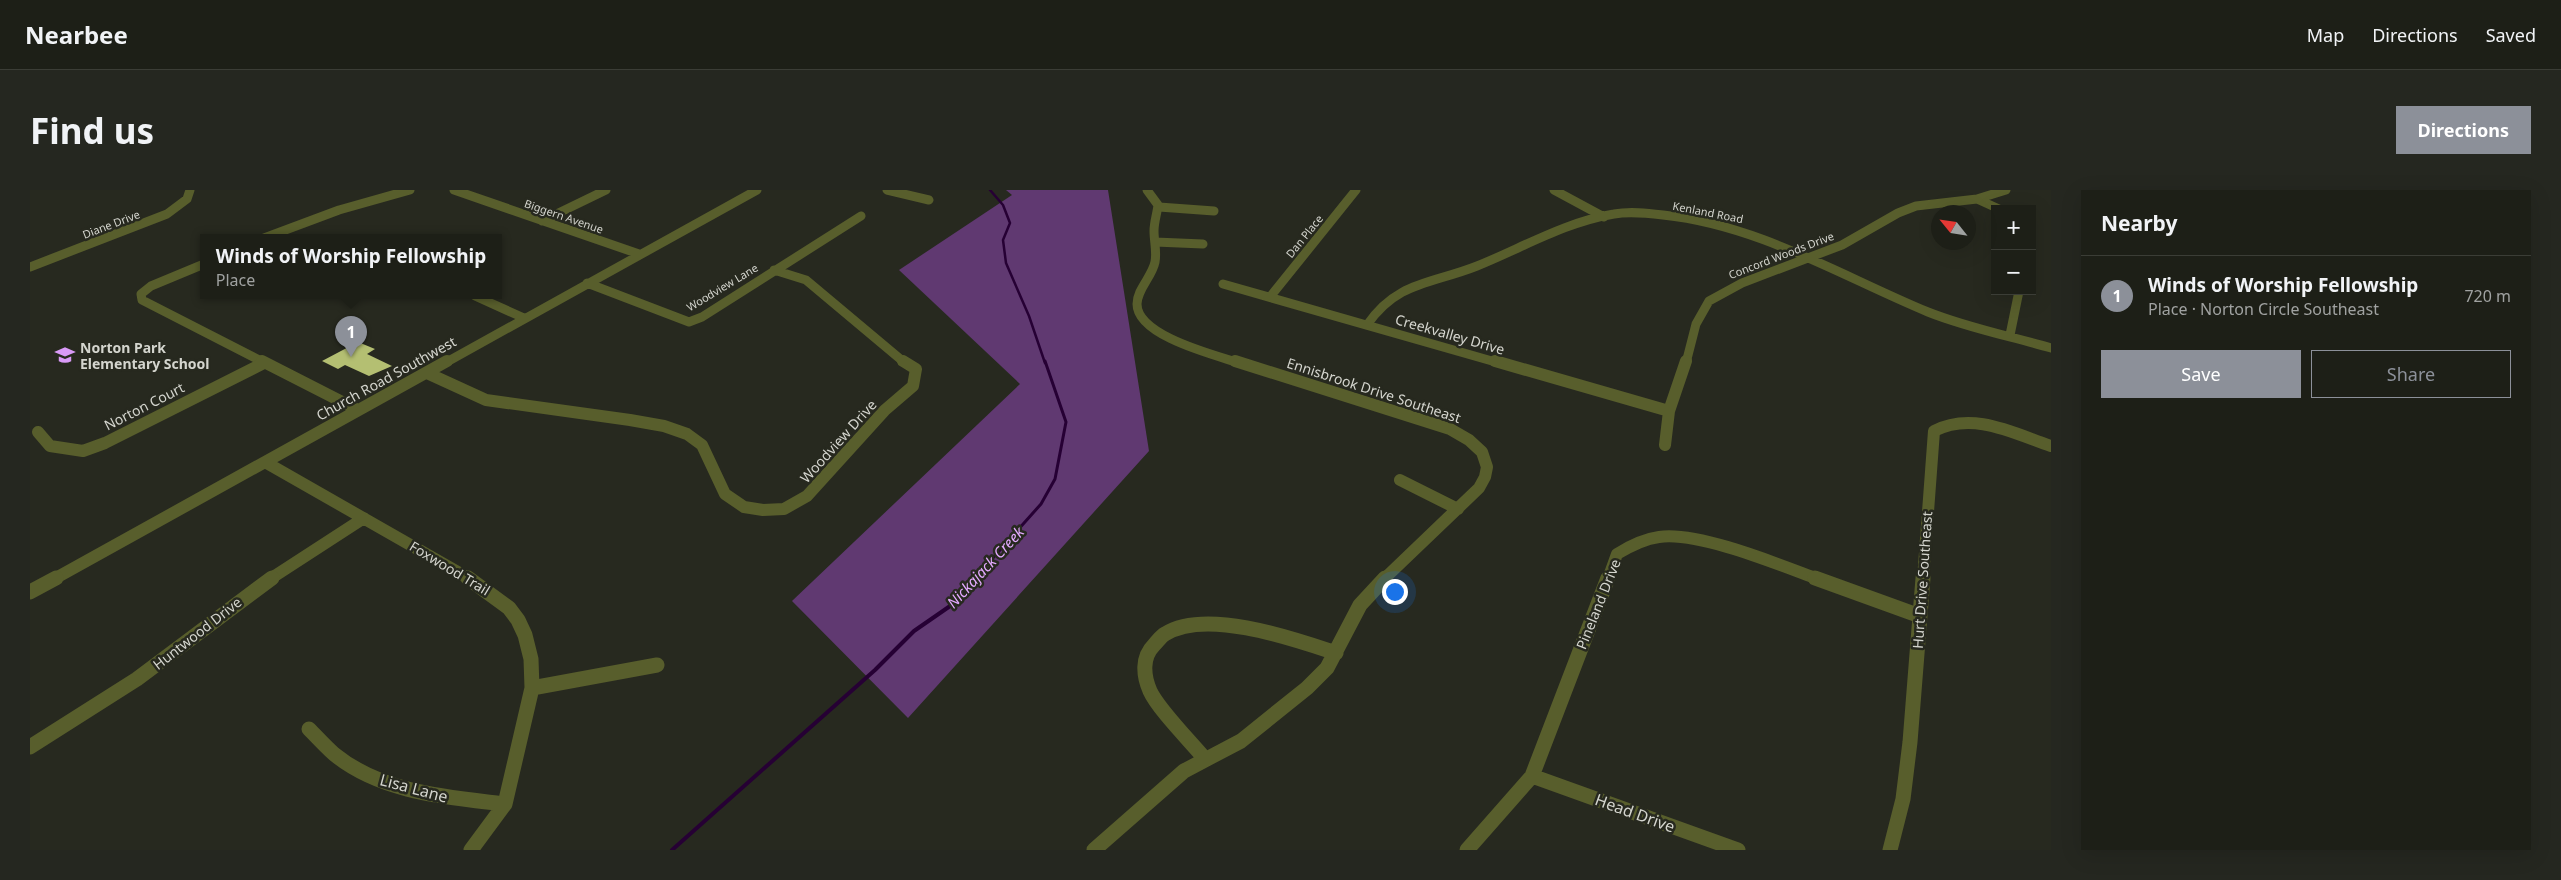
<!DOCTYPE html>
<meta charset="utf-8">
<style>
:root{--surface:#1d1f17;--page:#252720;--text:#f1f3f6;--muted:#a0a2a1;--line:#3b3d36;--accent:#8c9099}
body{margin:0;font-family:"Noto Sans",sans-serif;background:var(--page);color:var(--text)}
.controls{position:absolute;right:15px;top:15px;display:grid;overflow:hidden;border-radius:0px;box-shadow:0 5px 20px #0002}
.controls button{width:45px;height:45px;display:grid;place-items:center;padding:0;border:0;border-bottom:1px solid var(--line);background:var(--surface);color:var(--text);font:25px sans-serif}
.compass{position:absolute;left:1901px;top:15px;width:45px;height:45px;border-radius:50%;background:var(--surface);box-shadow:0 5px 20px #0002;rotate:300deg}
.you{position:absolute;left:1364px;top:401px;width:18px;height:18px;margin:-12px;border:4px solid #fff;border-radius:50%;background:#1a73e8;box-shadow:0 0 0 8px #1a73e833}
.badge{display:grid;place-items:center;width:32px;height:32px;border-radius:50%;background:var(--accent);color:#fff;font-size:16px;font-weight:700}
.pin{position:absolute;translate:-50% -41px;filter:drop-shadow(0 1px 2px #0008)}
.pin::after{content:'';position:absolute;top:26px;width:18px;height:15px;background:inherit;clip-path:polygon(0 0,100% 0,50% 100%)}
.popup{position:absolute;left:170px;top:44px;width:302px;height:65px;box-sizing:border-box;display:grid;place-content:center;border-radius:0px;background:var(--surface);filter:drop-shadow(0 1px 4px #0005);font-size:16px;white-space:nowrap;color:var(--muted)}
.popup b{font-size:19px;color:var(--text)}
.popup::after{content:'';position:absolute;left:50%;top:100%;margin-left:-10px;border:10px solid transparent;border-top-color:var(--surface)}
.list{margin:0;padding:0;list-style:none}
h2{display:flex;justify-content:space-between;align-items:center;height:65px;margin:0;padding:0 20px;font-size:21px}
h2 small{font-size:16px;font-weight:400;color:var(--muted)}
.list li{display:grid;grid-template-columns:32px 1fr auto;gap:15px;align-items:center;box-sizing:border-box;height:80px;padding:0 20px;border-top:1px solid var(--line)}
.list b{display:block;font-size:19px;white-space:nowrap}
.list p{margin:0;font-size:16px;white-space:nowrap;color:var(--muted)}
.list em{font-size:16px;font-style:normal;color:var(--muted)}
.actions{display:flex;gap:10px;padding:15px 20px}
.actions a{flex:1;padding:11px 0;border:1px solid var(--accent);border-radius:0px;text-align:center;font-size:18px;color:var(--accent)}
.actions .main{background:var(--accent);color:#fff}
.map{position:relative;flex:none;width:2021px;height:660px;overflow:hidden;border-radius:0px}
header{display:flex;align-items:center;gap:30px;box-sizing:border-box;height:70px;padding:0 25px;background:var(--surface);border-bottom:1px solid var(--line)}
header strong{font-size:24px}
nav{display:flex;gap:28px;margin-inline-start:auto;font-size:18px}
.intro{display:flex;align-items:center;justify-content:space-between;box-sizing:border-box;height:120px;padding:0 30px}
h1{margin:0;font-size:35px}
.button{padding:12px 22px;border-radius:0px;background:var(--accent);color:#fff;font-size:18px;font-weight:700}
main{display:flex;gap:30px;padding:0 30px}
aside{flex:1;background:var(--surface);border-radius:0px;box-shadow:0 5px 20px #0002}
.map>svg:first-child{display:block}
</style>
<header>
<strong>Nearbee</strong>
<nav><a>Map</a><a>Directions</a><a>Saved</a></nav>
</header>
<div class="intro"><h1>Find us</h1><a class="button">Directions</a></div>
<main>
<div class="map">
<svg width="2021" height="660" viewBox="0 0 2021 660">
<rect width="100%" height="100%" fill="#27291f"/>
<path fill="#603971" d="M 976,0 L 1078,0 L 1119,261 L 878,528 L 762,411 L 990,194 L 869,80 L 982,5 Z"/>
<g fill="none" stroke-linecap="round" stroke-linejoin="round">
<path stroke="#260034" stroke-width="2.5" d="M 960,0 L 973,15 L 980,33 L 973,50 L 976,73 L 999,126 L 1015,173"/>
<path stroke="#260034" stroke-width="3" d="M 944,389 L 1011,314 L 1025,289 L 1036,232 L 1015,171"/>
<path stroke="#260034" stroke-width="4" d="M 642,660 L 845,480 L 884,441 L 923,414 L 945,388"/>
</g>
<path fill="#b4bf72" d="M 328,152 L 345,159 L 337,164 L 362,176 L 339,186 L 315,175 L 308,179 L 292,171 Z"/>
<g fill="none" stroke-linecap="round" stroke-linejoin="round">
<path stroke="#585e2c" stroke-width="9" d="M 424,0 L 609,64
M 857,0 L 899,10
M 1117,0 L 1128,15 C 1127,24 1124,32 1124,41 C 1124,51 1127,62 1125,72 C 1122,87 1107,99 1107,114 C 1107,146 1185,165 1209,173
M 1524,0 L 1574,27
M 1947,9 L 1969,19
M 1129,17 L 1184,21
M 512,31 L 576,0
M 234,48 L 309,20 L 380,0
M 1125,52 L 1173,54
M 174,74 L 121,96 L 111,104 L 112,110 L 235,173
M 0,77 L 137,24 L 157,9 L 160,0
M 744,80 L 776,90 L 875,173
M 557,93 L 659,132 L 672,127 L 831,26
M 1193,94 L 1469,173
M 445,106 L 494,128
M 1240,107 L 1326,0
M 1337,135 C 1367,91 1402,94 1447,76 C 1492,58 1535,32 1584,24 C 1600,21 1617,23 1633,25 C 1729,35 1811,86 1898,122 C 1938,138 1980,146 2021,158
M 1980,145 L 1989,101
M 415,173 L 727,0
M 1656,173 L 1666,134 L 1679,111 L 1712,93 L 1812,55 L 1868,23 L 1886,16 L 1947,9 L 1976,0"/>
<path stroke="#585e2c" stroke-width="12" d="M 232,171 L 328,220
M 1205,171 L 1420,239 L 1439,250 L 1452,262 L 1457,277 L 1455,287 L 1449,298 L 1354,389
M 1465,171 L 1639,221
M 397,183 L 456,210 L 600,230 L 634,236 L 657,244 L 672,255 L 695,304 L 714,317 L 733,320 L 754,319 L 777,306 L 855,220 L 883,196 L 886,179 L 873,171
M 8,242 L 20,256 L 53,261 L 75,253 L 234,173
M 1635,255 L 1639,221 L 1656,171
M 235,272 L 440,389
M 1370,290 L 1428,319
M 24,389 L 417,171
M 240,389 L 334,328
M 1578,389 L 1587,364 C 1600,356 1614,349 1629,347 C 1668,341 1750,375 1788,389
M 1893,389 L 1904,241 C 1943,221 1983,243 2021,256"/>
<path stroke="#585e2c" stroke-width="15" d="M 438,388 L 479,418 L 488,430 L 495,445 L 501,469 L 502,498 L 475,614 L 441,660
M 1785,388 L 1890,426
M 0,402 L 26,388
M 502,498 L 627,475
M 279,539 C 287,547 295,556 304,564 C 352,603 416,607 475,614
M 0,557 L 107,489 L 242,388
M 1175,569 C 1161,552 1128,519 1120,501 C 1113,485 1112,467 1124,455 C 1128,451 1131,446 1135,444 C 1176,418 1264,449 1306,463
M 1502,586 L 1708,660
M 1064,660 L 1154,581 L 1211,551 L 1277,498 L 1297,478 L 1330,415 L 1355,388
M 1437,660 L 1502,586 L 1578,388
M 1860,660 L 1873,609 L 1880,552 L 1893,388"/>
</g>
<defs>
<symbol id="school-bare" viewBox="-9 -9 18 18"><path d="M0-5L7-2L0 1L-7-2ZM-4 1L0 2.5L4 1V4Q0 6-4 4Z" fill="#d99af7" stroke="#27291f" stroke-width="2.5" paint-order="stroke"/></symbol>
</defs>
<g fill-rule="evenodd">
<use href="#school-bare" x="21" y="151" width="28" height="28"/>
</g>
<g text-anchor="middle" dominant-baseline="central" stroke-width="5" stroke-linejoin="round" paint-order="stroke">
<g font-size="11" fill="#d4d5ce" stroke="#27291f">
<text transform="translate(1678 22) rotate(11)">Kenland Road</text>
<text transform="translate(534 26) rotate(19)">Biggern Avenue</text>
<text transform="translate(81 34) rotate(-21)">Diane Drive</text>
<text transform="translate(1274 46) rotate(-51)">Dan Place</text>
<text transform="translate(1751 65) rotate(-21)">Concord Woods Drive</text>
<text transform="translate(692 97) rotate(-31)">Woodview Lane</text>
</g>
<g font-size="14" fill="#d4d5ce" stroke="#27291f">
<text transform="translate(1420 144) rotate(16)">Creekvalley Drive</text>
<text transform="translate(356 188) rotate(-29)">Church Road Southwest</text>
<text transform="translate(1344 200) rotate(18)">Ennisbrook Drive Southeast</text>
<text transform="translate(114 216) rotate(-27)">Norton Court</text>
<text transform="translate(808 251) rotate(-48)">Woodview Drive</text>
<text transform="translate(420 378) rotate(31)">Foxwood Trail</text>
<text transform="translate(1892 390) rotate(-86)">Hurt Drive Southeast</text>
<text transform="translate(1568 414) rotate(-68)">Pineland Drive</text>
<text transform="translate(167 443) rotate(-38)">Huntwood Drive</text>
</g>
<g font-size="14" font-weight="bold" fill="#d4d5ce" stroke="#27291f" text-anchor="start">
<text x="50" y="157">Norton Park<tspan x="50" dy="16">Elementary School</tspan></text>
</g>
<g font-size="15" font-style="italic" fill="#e4aaff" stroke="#27291f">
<text transform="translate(955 377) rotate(-47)">Nickajack Creek</text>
</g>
<g font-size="16" fill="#d4d5ce" stroke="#27291f">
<text transform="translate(384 598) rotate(15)">Lisa Lane</text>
<text transform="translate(1605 623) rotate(20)">Head Drive</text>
</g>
</g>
</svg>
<div class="controls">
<button>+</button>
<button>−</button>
</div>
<svg class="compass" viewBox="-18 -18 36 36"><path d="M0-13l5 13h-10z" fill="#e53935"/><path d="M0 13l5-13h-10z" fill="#a0a2a1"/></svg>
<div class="you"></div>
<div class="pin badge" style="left:321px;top:167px">1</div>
<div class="popup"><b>Winds of Worship Fellowship</b>Place</div>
</div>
<aside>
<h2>Nearby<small></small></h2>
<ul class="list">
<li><span class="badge">1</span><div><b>Winds of Worship Fellowship</b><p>Place · Norton Circle Southeast</p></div><em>720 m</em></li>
</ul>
<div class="actions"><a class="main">Save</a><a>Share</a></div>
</aside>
</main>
